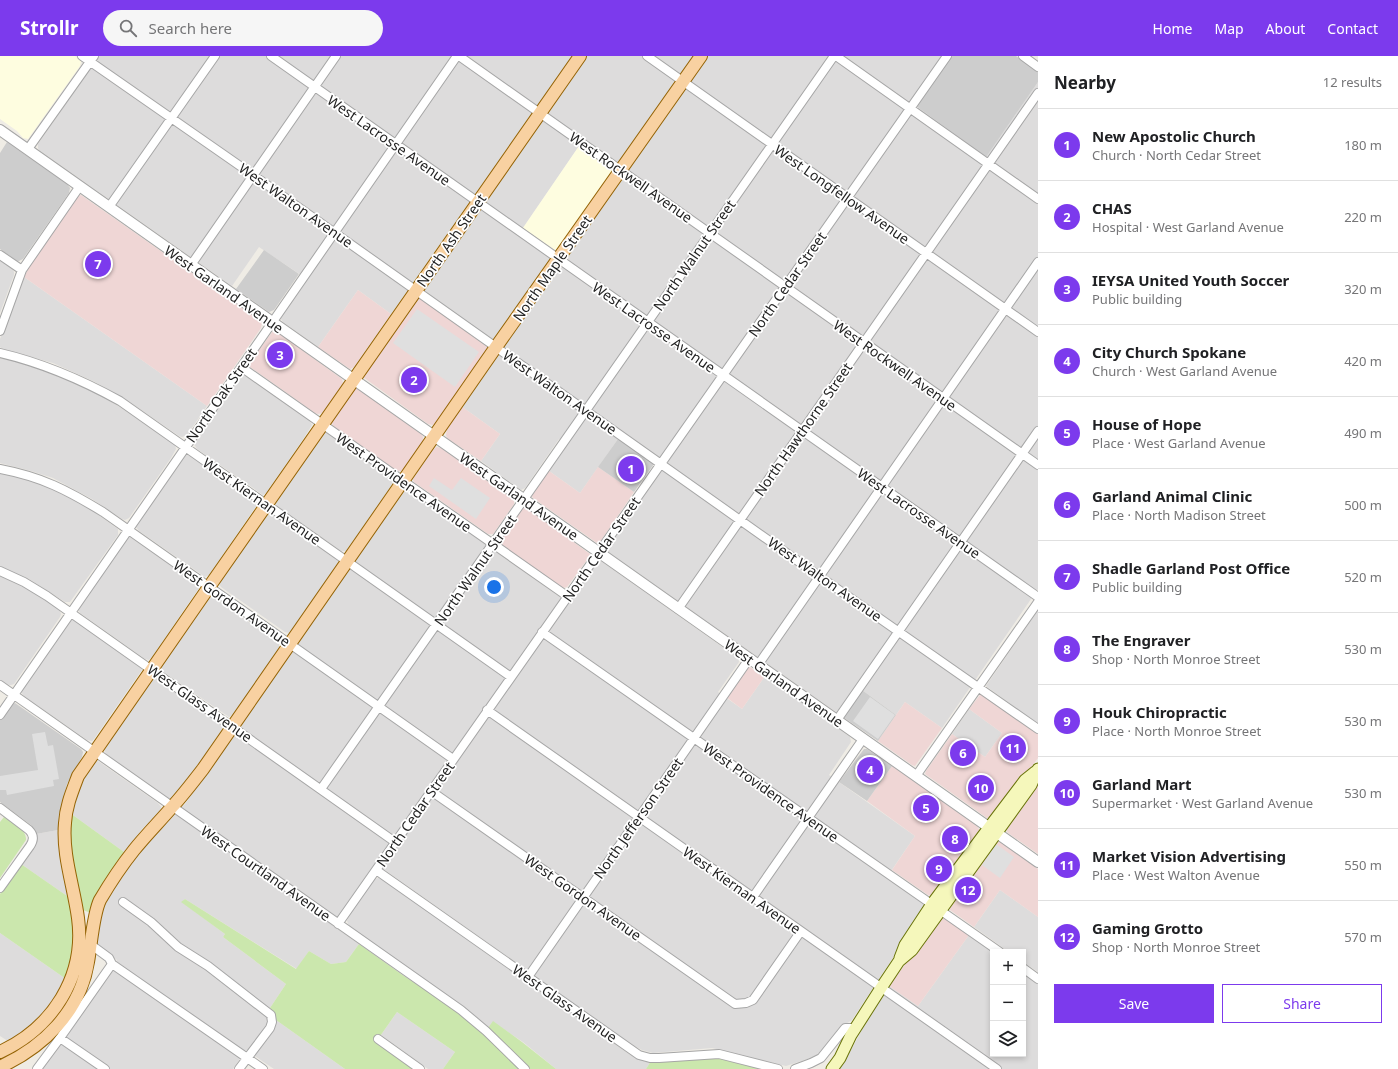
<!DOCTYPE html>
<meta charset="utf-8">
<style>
:root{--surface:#fff;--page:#f6f6f6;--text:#202124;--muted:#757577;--line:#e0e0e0;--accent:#7c3aed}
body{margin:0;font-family:"Noto Sans",sans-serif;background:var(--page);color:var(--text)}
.controls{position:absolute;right:12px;bottom:12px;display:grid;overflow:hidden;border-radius:0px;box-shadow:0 2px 6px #0003}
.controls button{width:36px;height:36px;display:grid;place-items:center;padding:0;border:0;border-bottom:1px solid var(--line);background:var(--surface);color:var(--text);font:20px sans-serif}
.you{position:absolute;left:494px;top:531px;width:14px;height:14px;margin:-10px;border:3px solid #fff;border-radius:50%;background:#1a73e8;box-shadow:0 0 0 6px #1a73e833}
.badge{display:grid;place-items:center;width:26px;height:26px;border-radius:50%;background:var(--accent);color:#fff;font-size:13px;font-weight:700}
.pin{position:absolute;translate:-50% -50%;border:2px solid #fff;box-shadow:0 1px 4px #0006}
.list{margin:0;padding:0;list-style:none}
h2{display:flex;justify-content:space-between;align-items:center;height:52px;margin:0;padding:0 16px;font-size:17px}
h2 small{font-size:13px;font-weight:400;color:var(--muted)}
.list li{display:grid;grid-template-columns:26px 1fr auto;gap:12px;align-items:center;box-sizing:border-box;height:72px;padding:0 16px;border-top:1px solid var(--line)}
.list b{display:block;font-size:15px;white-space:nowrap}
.list p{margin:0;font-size:13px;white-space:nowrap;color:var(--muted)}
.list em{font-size:13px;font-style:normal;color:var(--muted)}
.actions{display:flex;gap:8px;padding:12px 16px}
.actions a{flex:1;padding:9px 0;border:1px solid var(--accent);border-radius:0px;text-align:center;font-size:14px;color:var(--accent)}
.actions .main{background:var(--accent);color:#fff}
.icon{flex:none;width:22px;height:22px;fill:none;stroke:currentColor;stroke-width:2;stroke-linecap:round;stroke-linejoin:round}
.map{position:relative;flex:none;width:1038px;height:1013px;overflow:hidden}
header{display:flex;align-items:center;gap:24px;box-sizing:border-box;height:56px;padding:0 20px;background:var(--accent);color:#fff}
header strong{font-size:19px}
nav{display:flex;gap:22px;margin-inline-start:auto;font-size:14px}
.search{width:280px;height:36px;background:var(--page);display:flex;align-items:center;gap:10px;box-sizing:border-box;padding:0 14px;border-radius:22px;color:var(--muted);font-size:15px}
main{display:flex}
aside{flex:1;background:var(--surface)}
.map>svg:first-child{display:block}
</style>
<header>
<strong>Strollr</strong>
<div class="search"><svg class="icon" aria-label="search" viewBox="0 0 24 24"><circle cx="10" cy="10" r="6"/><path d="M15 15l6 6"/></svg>Search here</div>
<nav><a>Home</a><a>Map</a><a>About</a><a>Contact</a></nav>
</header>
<main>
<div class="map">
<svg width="1038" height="1013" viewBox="0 0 1038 1013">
<rect width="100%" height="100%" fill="#efece5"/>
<path fill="#dddcdc" d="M 93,0 L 572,0 L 391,258 L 358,234 L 318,291 L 283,266 L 281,263 L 281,260 L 307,223 L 259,191 L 232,230 L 39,94 L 38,92 L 38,88 L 97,3 Z
M 586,0 L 695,0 L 619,107 L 585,83 L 579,90 L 518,179 L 550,202 L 551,204 L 496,283 L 492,283 L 426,238 L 424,233 Z
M 706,0 L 951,0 L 916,50 L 986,100 L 1038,26 L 1038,533 L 942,672 L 905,646 L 896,659 L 862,634 L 843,661 L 607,495 L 607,491 L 661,414 L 618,383 L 580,437 L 549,415 L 567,389 L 559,383 L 525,432 L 521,434 L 481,405 L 500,378 L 461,350 Z
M 0,204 L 12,212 L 14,216 L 14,219 L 0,257 Z
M 24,221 L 207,350 L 187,379 L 182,381 L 179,380 L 131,347 L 95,326 L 53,307 L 2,293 L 0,291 L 0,283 Z
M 0,302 L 31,309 L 71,324 L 92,334 L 123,353 L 175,389 L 176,393 L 171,402 L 129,462 L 125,464 L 122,463 L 92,443 L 53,422 L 31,415 L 0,407 Z
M 242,319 L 246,320 L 309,364 L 312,369 L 302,385 L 266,437 L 263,439 L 197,393 L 194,388 Z
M 326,376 L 391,422 L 393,427 L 346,495 L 341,495 L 277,450 L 275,446 L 323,377 Z
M 187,399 L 191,400 L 256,446 L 257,449 L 209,519 L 205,521 L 139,475 L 136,471 L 136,468 L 184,400 Z
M 0,416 L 29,423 L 46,429 L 85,449 L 118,473 L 118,479 L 70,546 L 65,546 L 29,523 L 0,511 Z
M 406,435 L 410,435 L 567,546 L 598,504 L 601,505 L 738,602 L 739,606 L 718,636 L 742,653 L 765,620 L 850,681 L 851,686 L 829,719 L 915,780 L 887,821 L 923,847 L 925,851 L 924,855 L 852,964 L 839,972 L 822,995 L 814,1001 L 786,1010 L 712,992 L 653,997 L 642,994 L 632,989 L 375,807 L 332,869 L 359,888 L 346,906 L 331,908 L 309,895 L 297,913 L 185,843 L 182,846 L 225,878 L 223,881 L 286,928 L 270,952 L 275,959 L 276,964 L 345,1013 L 274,1013 L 246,994 L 233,1013 L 40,1013 L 117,904 L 97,890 L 95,884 L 105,844 L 114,828 L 168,761 L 185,748 L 403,436 Z
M 268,457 L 272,457 L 335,501 L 338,506 L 337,510 L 292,574 L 289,577 L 285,576 L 221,531 L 219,528 L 219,526 Z
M 130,481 L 198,528 L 199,532 L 152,601 L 149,604 L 145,603 L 80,557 L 78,553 L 127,482 Z
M 0,520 L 26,532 L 40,541 L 59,553 L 61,558 L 60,561 L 14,628 L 11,629 L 9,629 L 0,624 Z
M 209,541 L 214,541 L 279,588 L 279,594 L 233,659 L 229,661 L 162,615 L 160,612 Z
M 1038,554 L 1038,668 L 986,630 Z
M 70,564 L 74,564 L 140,611 L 142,614 L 94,683 L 92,685 L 87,684 L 24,640 L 21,636 L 22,633 Z
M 155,621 L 222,668 L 223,672 L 189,722 L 172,742 L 170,743 L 106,698 L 104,693 L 153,622 Z
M 969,653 L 1002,677 L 985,701 L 952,678 Z
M 98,705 L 158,747 L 161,751 L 160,757 L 143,772 L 124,796 L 70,757 L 80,727 L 93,706 Z
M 58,774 L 61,800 L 70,842 L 21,808 L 37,782 L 36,778 Z
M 378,822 L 382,823 L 629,998 L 640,1003 L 651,1005 L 646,1013 L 556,1013 L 523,986 L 493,966 L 488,972 L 472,958 L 349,870 L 347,865 L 349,859 L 375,823 Z
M 1000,834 L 1038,861 L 1038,916 L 1023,906 L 1023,896 L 1009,896 L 974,871 Z
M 0,877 L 66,923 L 54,944 L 45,957 L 28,974 L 11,987 L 0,980 Z
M 969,879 L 993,896 L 993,998 L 1023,998 L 1023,917 L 1038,928 L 1038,1013 L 839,1013 L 848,1000 L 872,955 L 889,930 L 918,950 Z
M 397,956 L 455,996 L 443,1013 L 428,1013 L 381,979 Z"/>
<path fill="#efd6d5" d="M 81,139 L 262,266 L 261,272 L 207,350 L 24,221 L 30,209 L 78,140 Z
M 358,234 L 391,258 L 354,311 L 350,313 L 318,291 Z
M 418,243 L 421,243 L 489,292 L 435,368 L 433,369 L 428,368 L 363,321 L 415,245 Z
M 273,275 L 277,276 L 342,323 L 343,328 L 322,357 L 318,358 L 315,357 L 250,311 L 250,306 Z
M 354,332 L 358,333 L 421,378 L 423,381 L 423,386 L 402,415 L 398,415 L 395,414 L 333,370 L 332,367 L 332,365 Z
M 461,350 L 500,378 L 481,405 L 447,382 L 446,379 L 447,373 Z
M 436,391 L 441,392 L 514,444 L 514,448 L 493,478 L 488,478 L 414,426 L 413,423 L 415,420 L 433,394 Z
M 598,411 L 634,436 L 600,486 L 597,487 L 533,442 L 531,439 L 549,415 L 580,437 Z
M 525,451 L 590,498 L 589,501 L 567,531 L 563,532 L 502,489 L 501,482 L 523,452 Z
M 748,610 L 765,620 L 742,653 L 726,641 Z
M 980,639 L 983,639 L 1038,678 L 1038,702 L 1012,737 L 990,762 L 987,762 L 925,718 L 926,715 L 952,678 L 985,701 L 1002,677 L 969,653 Z
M 905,646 L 942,672 L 915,710 L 912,709 L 878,685 Z
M 892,710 L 977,770 L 979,773 L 980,776 L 932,840 L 928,839 L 892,814 L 915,780 L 867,745 Z
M 1038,726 L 1038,798 L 1008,777 L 1006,774 Z
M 997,786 L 1000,786 L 1038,813 L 1038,861 L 1000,834 L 974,871 L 950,854 L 949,852 Z
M 941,862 L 945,862 L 969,879 L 918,950 L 889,930 L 938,864 Z"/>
<path fill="#fefde0" d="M 0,0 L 75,0 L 81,5 L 80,10 L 28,83 L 23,82 L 17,75 L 0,63 Z
M 579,90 L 612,113 L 613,115 L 557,194 L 555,194 L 523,172 Z"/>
<path fill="#cdcdcd" d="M 951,0 L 1016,0 L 1038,16 L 1038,26 L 986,101 L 916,50 Z
M 7,86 L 67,128 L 70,132 L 69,137 L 23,203 L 19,205 L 17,205 L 0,193 L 0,97 Z
M 264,194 L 299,218 L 274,254 L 269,256 L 236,233 Z
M 618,383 L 654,408 L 634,436 L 598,411 Z
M 862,634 L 896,659 L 878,685 L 843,661 Z
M 15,647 L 81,693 L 83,696 L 82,701 L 67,728 L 59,759 L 58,774 L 36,778 L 31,769 L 0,746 L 0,664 L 10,649 Z
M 864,693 L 867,693 L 892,710 L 867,745 L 839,726 Z"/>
<path fill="#cbe7ad" d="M 70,757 L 124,796 L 101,830 L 91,857 L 80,853 L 70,796 Z
M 4,761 C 11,766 27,773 26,784 L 0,822 L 0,766 Z
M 21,808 L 70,842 L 74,872 L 72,901 L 66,923 L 0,877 L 0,838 Z
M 185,843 L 296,913 L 309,895 L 331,908 L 346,906 L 359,888 L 404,920 L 461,957 L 521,1013 L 443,1013 L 455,996 L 397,956 L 376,986 L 414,1013 L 345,1013 L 276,964 L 275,959 L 270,952 L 286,928 L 223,881 L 225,878 L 181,846 Z
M 493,965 L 522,986 L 556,1013 L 530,1013 L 488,972 Z
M 712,1001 L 726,1002 L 769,1013 L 646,1013 L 651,1005 Z"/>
<path fill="#dfdfdf" d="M 417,253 L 479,296 L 455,331 L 393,287 Z
M 434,422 L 452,434 L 461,422 L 490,442 L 476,463 L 429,430 Z
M 870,641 L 895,659 L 878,683 L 853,665 Z
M 45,676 L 48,690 L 53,689 L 59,723 L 53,724 L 54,730 L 7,739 L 6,734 L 0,734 L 0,720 L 38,714 L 32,678 Z
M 996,788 L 1014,801 L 1000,822 L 982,809 Z"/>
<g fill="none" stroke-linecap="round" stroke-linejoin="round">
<defs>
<path id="minor" d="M 82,0 L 253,119 L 819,520 L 1038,673
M 271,0 L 1038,541
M 459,0 L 1038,409
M 647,0 L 1038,276
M 836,0 L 1038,143
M 1023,0 L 1038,11
M 28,93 L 94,0
M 109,151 L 215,0
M 0,199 L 22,214
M 191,209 L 336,0
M 0,275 L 22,214 L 80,130
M 0,297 C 43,307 82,324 120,345 L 511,621
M 241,311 L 567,540
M 0,413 C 42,421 67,434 103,456 L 453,703
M 0,515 L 24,526 L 47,540 L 395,786
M 678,553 L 1038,37
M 542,576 L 1000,896
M 758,609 L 1038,206
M 0,629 L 461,954 L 486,975 L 525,1013
M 487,654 L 997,1013
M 0,659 L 457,0
M 837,664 L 1038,375
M 916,720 L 1038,546
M 321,733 L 834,0
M 431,735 L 735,948 L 746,947 L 753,944 L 801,875
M 0,752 L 29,774 C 34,779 34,784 30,790 L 0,832
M 376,814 L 639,999 L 650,1002 L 659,1002 L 719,998 L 778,1013
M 753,841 L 863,683
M 123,846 L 151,866 L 178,891 L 208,910 L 271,959 L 272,966 L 270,972 L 239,1013
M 338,868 L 947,0
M 90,888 L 109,902 L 112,908 L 263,1013
M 1023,912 L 1038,923
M 528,921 L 749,603
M 60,982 L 105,1013
M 378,983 L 420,1013
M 37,1013 L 60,982 L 112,908
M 795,1013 L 811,1007 L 821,1002 L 845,972 L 851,972 L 854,974"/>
<path id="tertiary" d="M 0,74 L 1038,806"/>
<path id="secondary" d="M 900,902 L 905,889 L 932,848 L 994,765 L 1025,724 L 1035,716
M 832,1013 L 840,1002 L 851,979 L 881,932 L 899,905 L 912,894 L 1031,729 L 1038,713"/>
<path id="primary" d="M 0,996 C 52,972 86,921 78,862 C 74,831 62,799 65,767 C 66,750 72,736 78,720 L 209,531 L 580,0
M 0,1011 C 43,991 80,956 88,906 C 91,890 93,858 100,844 C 110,827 122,809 134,794 C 146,779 160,765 172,751 C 183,739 193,726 203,713 L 496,291 L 701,0"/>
</defs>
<use href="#minor" stroke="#a6a6a6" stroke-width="10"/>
<use href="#tertiary" stroke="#a6a6a6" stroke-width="12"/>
<use href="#secondary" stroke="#697309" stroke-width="13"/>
<use href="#primary" stroke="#946305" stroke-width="14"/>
<use href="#minor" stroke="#fff" stroke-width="8"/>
<use href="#tertiary" stroke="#fff" stroke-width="10"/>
<use href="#secondary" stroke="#f5f7bb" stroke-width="11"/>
<use href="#primary" stroke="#f8d1a1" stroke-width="12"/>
</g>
<g text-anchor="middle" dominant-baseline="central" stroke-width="3.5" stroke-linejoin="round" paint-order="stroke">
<g font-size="14" fill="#1f1f1f" stroke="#fff">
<text transform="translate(389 84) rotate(35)">West Lacrosse Avenue</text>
<text transform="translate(631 121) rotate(35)">West Rockwell Avenue</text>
<text transform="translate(842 138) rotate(35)">West Longfellow Avenue</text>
<text transform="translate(296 149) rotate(35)">West Walton Avenue</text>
<text transform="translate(451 184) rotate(-55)">North Ash Street</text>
<text transform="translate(694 199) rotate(-55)">North Walnut Street</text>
<text transform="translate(552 212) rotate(-55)">North Maple Street</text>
<text transform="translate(787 228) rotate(-55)">North Cedar Street</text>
<text transform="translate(224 233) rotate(35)">West Garland Avenue</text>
<text transform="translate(654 271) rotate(35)">West Lacrosse Avenue</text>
<text transform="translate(895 309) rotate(35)">West Rockwell Avenue</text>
<text transform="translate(560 336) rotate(35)">West Walton Avenue</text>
<text transform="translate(221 339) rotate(-55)">North Oak Street</text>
<text transform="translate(803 373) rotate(-55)">North Hawthorne Street</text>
<text transform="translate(404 426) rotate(35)">West Providence Avenue</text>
<text transform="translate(519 440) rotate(35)">West Garland Avenue</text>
<text transform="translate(262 445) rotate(35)">West Kiernan Avenue</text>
<text transform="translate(919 457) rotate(35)">West Lacrosse Avenue</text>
<text transform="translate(601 493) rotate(-55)">North Cedar Street</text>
<text transform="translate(475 514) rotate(-55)">North Walnut Street</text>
<text transform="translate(825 523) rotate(35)">West Walton Avenue</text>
<text transform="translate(232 547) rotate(35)">West Gordon Avenue</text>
<text transform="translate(784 627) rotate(35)">West Garland Avenue</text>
<text transform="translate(200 647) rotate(35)">West Glass Avenue</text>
<text transform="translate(771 736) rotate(35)">West Providence Avenue</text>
<text transform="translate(415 758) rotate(-55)">North Cedar Street</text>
<text transform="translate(638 762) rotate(-55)">North Jefferson Street</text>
<text transform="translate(266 817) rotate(35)">West Courtland Avenue</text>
<text transform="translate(742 834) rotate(35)">West Kiernan Avenue</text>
<text transform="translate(583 841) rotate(35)">West Gordon Avenue</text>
<text transform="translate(565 947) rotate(35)">West Glass Avenue</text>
</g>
</g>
</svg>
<div class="controls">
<button>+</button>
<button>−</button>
<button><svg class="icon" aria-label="layers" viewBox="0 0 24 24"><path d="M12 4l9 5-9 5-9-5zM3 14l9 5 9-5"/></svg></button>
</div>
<div class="you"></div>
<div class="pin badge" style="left:631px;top:413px">1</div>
<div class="pin badge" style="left:414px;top:324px">2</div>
<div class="pin badge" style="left:280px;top:299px">3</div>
<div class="pin badge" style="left:870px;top:714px">4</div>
<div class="pin badge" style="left:926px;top:752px">5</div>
<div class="pin badge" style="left:963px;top:697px">6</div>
<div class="pin badge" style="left:98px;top:208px">7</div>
<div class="pin badge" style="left:955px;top:783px">8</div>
<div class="pin badge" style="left:939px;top:813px">9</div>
<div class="pin badge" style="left:981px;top:732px">10</div>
<div class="pin badge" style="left:1013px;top:692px">11</div>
<div class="pin badge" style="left:968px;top:834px">12</div>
</div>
<aside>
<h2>Nearby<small>12 results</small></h2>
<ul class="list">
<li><span class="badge">1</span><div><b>New Apostolic Church</b><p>Church · North Cedar Street</p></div><em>180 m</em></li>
<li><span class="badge">2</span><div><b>CHAS</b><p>Hospital · West Garland Avenue</p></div><em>220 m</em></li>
<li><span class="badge">3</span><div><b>IEYSA United Youth Soccer</b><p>Public building</p></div><em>320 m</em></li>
<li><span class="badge">4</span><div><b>City Church Spokane</b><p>Church · West Garland Avenue</p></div><em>420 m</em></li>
<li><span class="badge">5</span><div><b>House of Hope</b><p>Place · West Garland Avenue</p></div><em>490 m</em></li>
<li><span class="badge">6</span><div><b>Garland Animal Clinic</b><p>Place · North Madison Street</p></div><em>500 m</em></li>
<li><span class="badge">7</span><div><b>Shadle Garland Post Office</b><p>Public building</p></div><em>520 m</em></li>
<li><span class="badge">8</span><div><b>The Engraver</b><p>Shop · North Monroe Street</p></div><em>530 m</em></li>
<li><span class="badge">9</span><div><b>Houk Chiropractic</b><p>Place · North Monroe Street</p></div><em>530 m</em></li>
<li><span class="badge">10</span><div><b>Garland Mart</b><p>Supermarket · West Garland Avenue</p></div><em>530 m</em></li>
<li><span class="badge">11</span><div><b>Market Vision Advertising</b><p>Place · West Walton Avenue</p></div><em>550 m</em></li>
<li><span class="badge">12</span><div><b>Gaming Grotto</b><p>Shop · North Monroe Street</p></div><em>570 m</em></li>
</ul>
<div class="actions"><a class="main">Save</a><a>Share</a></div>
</aside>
</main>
